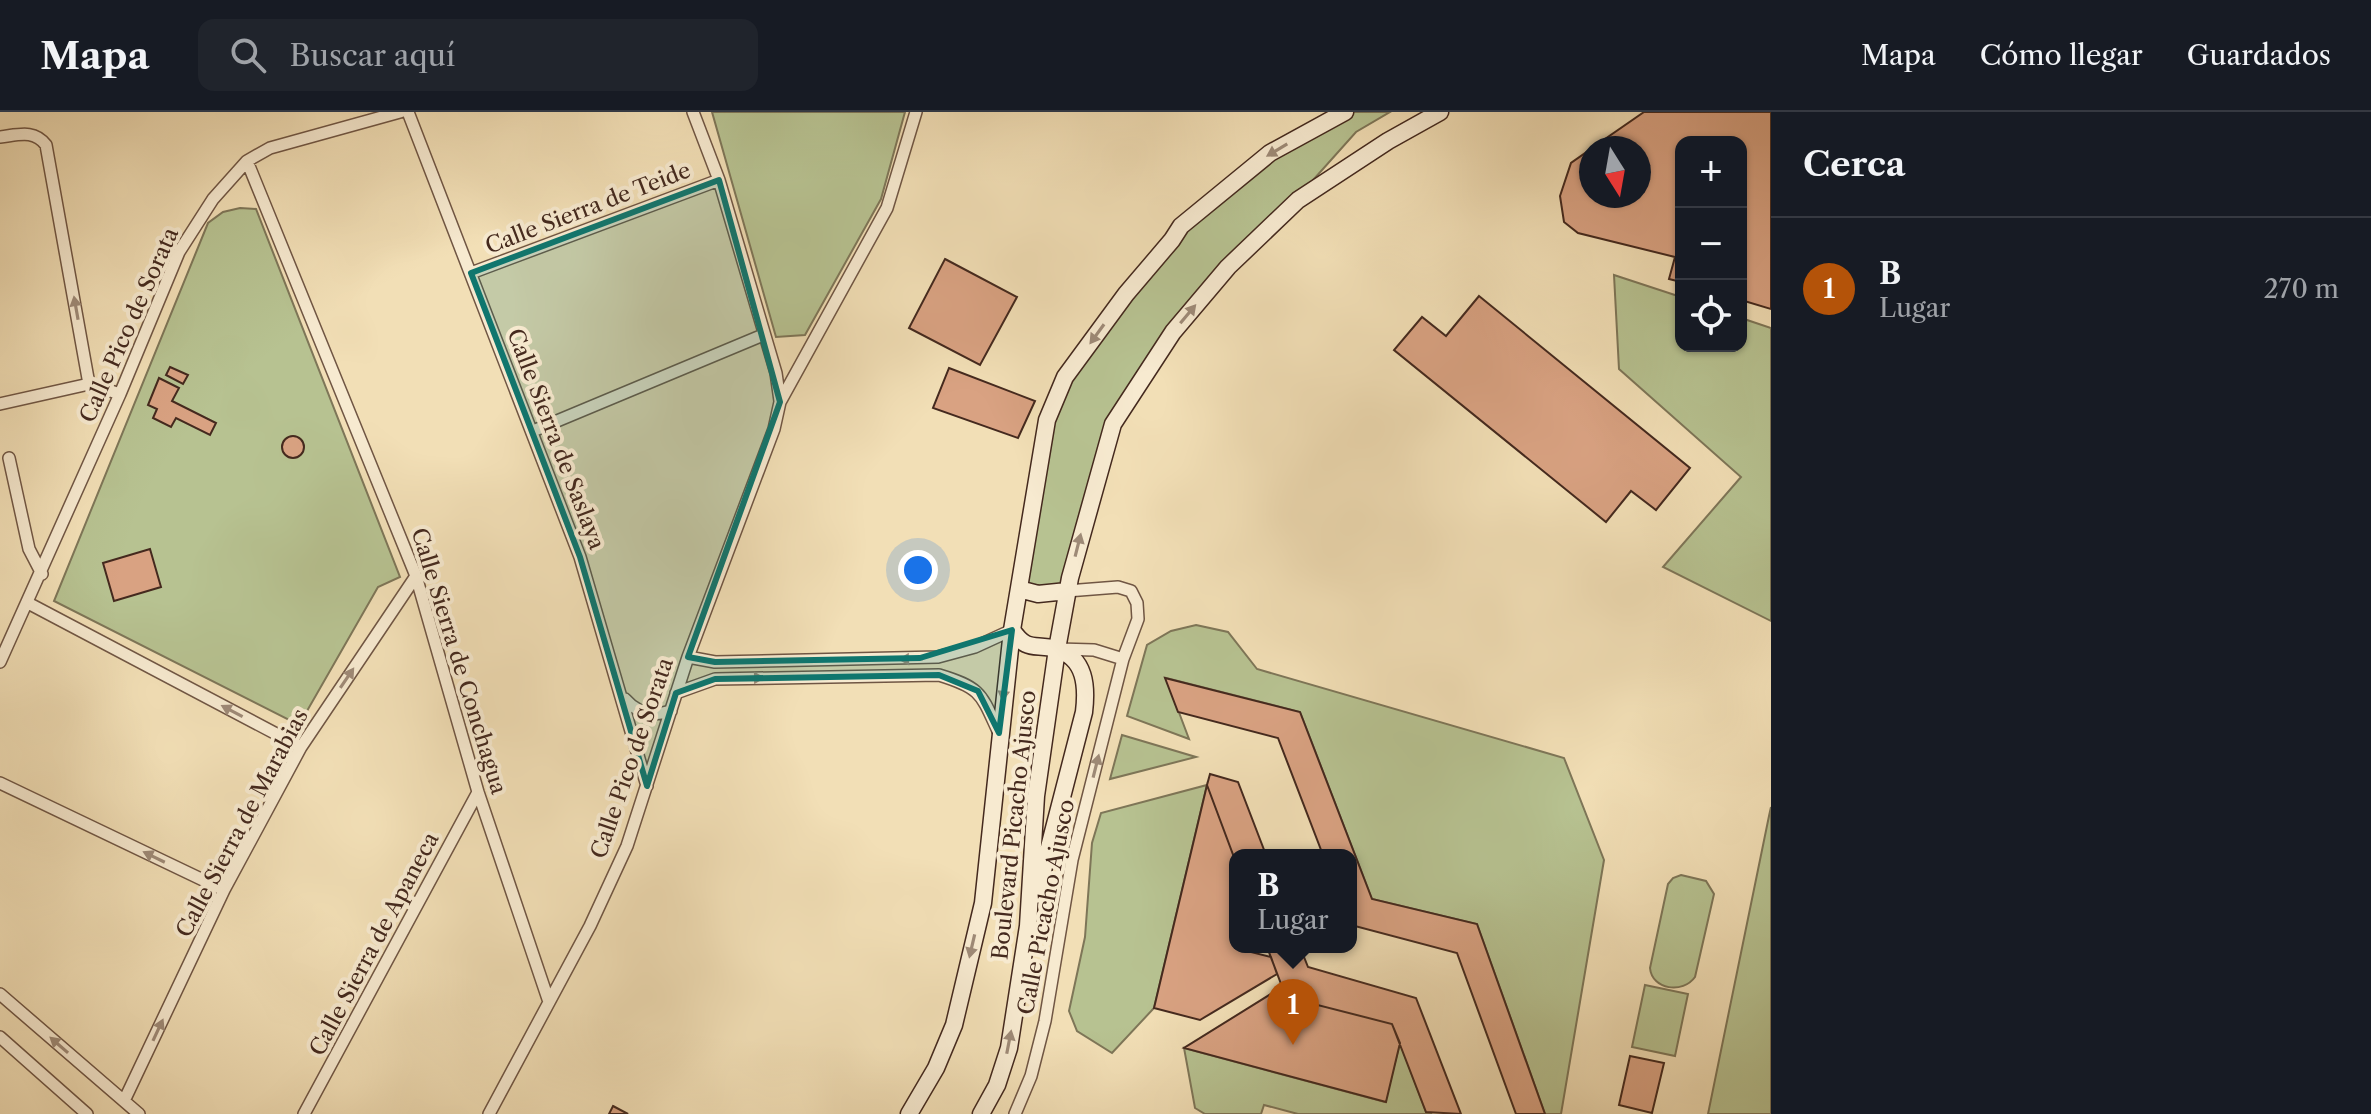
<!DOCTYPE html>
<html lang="es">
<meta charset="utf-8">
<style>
:root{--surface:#171b24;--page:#20242c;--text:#f1f3f6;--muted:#9ea1a6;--line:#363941;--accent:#b45309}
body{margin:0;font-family:"Libre Caslon Text",serif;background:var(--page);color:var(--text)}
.controls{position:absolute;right:24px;top:24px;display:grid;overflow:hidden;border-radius:16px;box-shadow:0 2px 6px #0004}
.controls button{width:72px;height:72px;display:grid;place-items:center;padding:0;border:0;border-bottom:2px solid var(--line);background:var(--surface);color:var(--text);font:40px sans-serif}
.compass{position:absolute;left:1579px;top:24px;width:72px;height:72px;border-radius:50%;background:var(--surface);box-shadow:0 2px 6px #0004;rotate:169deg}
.you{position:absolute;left:918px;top:458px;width:28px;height:28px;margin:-20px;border:6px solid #fff;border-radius:50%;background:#1a73e8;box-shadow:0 0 0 12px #1a73e833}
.badge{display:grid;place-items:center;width:52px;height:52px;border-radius:50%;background:var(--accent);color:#fff;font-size:26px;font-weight:700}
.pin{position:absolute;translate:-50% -66px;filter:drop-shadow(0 2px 4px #0008)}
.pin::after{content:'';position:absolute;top:42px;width:28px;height:24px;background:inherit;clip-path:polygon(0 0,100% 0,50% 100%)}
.popup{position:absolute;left:1229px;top:737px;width:128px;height:104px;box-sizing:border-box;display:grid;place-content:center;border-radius:16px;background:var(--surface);filter:drop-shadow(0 2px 6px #0005);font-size:26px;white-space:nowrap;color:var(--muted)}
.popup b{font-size:30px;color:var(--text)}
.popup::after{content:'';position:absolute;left:50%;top:100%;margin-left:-16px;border:16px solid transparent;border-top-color:var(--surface)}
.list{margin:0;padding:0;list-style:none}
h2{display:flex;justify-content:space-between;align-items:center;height:104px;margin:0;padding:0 32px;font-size:34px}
h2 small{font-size:26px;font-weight:400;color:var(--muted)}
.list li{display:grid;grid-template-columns:52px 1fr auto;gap:24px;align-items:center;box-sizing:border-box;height:144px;padding:0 32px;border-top:2px solid var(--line)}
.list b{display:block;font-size:30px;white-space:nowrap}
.list p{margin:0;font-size:26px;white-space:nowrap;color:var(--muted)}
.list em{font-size:26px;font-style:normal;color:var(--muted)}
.icon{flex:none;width:44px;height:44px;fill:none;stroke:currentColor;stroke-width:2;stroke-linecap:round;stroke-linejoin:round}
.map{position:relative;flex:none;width:1771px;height:1002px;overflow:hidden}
header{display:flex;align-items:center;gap:48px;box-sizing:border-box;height:112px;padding:0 40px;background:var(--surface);border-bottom:2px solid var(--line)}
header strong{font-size:38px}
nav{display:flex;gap:44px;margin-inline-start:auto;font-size:28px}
.search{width:560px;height:72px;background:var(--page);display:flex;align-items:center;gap:20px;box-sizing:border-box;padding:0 28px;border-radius:16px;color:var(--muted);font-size:30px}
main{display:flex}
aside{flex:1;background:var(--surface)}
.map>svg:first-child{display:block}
</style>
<header>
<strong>Mapa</strong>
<div class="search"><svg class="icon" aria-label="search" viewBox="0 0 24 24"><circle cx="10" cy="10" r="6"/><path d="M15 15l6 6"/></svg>Buscar aquí</div>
<nav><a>Mapa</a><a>Cómo llegar</a><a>Guardados</a></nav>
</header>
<main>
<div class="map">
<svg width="1771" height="1002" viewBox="0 0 1771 1002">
<rect width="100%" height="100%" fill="#f2dfb6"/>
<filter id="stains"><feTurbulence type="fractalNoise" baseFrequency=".0025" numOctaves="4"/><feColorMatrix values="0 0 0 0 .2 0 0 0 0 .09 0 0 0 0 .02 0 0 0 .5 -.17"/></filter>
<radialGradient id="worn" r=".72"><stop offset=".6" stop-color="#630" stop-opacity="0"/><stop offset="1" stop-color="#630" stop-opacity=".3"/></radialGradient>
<path fill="#b7c291" stroke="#7e7658" stroke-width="2" d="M 712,0 L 905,0 L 881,87 L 805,223 L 776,225 Z
M 1350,0 L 1390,0 L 1356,20 L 1297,86 L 1227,154 L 1110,313 L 1064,477 L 1019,471 L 1050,310 L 1068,267 L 1182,116 L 1270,43 Z
M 240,96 L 256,97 L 400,465 L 378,475 L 299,613 L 54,489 L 208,111 L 223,100 Z
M 1614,163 L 1681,185 L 1681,234 L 1741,234 L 1741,206 L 1771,216 L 1771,509 L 1663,455 L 1741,365 L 1619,257 Z
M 1196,513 L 1228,520 L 1257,557 L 1564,646 L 1604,748 L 1561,1002 L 1545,1002 L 1477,812 L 1372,787 L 1300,600 L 1166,566 L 1189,627 L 1127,604 L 1147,533 L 1171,519 Z
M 1122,623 L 1196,645 L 1110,667 Z
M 1207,673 L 1154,896 L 1112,941 L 1077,919 L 1069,899 L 1085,825 L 1092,731 L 1101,701 Z
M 1771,695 L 1771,1002 L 1708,1002 L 1769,704 Z
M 1681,763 L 1706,769 L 1714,782 L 1695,865 C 1683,882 1652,878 1650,856 L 1668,772 L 1673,766 Z
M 1645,873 L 1688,882 L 1675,944 L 1632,935 Z
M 1400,931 L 1426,1000 L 1432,1002 L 1298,1002 L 1264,993 L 1261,1002 L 1205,1002 L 1195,996 L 1184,936 L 1385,990 Z"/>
<path fill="#d9a282" stroke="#44291e" stroke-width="2" d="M 1644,0 L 1771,0 L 1771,197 L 1741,188 L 1741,30 L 1681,30 L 1681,170 L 1669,167 L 1675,145 L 1578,121 L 1564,110 L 1560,84 L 1571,51 L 1591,37 L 1591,84 L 1639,84 L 1639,36 L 1592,36 Z
M 945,147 L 1017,185 L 980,253 L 909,216 Z
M 1479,184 L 1690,356 L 1656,398 L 1631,379 L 1606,410 L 1394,238 L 1422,205 L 1446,224 Z
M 170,255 L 188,263 L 183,272 L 166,263 Z
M 949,256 L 1035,289 L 1018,326 L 933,296 Z
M 159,266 L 179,276 L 172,289 L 216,311 L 210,323 L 176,306 L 171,315 L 153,306 L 157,297 L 148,293 Z
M282 335a11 11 0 1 1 22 0a11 11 0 1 1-22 0Z
M 150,437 L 161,475 L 114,489 L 103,451 Z
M 1165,566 L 1300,600 L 1372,787 L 1477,812 L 1545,1002 L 1516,1002 L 1457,841 L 1351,813 L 1351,743 L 1323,743 L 1278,626 L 1178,600 Z
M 1210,662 L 1238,670 L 1266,743 L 1235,743 L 1235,748 L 1207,673 Z
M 1207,673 L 1235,748 L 1235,836 L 1271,845 L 1277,862 L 1200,908 L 1154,896 Z
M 1267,835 L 1300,835 L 1308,855 L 1416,886 L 1461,1002 L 1426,1000 L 1392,912 L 1286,885 Z
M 1282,875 L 1286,885 L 1392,912 L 1400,931 L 1386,990 L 1184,936 Z
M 1630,944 L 1664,951 L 1652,1001 L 1619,993 Z
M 613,994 L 628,1002 L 609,1002 Z"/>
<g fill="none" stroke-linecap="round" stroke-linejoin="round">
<defs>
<path id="street" d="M 408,0 L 580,445 L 647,674
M 693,0 L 719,68 L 776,261 L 780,289
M 0,25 C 18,23 34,17 46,33 L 89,272
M 247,49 L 416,464 L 478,680 L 548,887
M 471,161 L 719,68
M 0,292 L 89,272 L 120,282
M 533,319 L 763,223
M 9,346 L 29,437 L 42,462
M 28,491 L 301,635
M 1058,537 L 1094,538 L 1123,547
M 688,545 L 715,550 L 938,545 L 975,535 L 1012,518
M 0,550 L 120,282 L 179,140 L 213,87 L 247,49 L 270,36 L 400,0
M 676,581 L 715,567 L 939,563 C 982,576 981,582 999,621
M 625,587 C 637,601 653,605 671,599
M 0,671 L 224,778
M 0,882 L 139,1002
M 0,925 L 87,1002
M 124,989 L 224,778 L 301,635 L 416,464
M 304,1002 L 478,680
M 489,1002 L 590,814 L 627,734 L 688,545 L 774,317 L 780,290 L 887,96 L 916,0
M 1015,1002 L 1031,964 L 1045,909 L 1072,748 L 1123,547 L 1138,507 L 1137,491 L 1131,479 L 1118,475 L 1067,479"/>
<path id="secondary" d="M 1019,477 L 1038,482 L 1067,479
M 1012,518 C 1028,541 1034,531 1056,537 C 1086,546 1087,575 1084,600 L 1038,778
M 909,1002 L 936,956 L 954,913 L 983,791 L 1012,518 L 1047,308 L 1065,265 L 1126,182 L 1172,128 L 1181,114 L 1270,41 L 1345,0
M 981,1002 L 997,973 L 1009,936 L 1028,814 L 1036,684 L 1057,537 L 1070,466 L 1113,312 L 1173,220 L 1228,155 L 1298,88 L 1388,29 L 1440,0"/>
</defs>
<use href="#street" stroke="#705644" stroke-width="14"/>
<use href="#secondary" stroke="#44291e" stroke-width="19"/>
<use href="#street" stroke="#f7ead0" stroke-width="11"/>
<use href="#secondary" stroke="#f7ead0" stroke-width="16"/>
</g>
<defs><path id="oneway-solid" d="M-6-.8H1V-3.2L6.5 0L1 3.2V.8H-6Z" transform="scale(2)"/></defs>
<g fill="#9e8a77">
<use href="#oneway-solid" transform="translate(1277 38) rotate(149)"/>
<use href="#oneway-solid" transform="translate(76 196) rotate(-100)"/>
<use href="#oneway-solid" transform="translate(1188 202) rotate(-50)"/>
<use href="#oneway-solid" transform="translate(1097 222) rotate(126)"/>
<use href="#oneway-solid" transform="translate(1078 433) rotate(-76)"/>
<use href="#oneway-solid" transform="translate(911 547) rotate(178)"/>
<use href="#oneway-solid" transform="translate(347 566) rotate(-56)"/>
<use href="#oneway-solid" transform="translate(752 566) rotate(-1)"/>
<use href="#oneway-solid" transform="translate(1004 577) rotate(97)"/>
<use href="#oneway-solid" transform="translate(232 599) rotate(-152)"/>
<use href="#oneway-solid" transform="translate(1096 654) rotate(-76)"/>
<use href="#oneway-solid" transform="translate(154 745) rotate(-154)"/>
<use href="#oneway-solid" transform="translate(972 834) rotate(103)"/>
<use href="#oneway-solid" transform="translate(158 918) rotate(-65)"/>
<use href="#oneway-solid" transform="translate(1009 930) rotate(-79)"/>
<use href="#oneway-solid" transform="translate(59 933) rotate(-139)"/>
</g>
<path fill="#0f766e" fill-opacity="0.2" stroke="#0f766e" stroke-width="6" stroke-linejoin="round" d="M 719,68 L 780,290 L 688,545 L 715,550 L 920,546 L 1012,518 L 999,621 L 978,579 L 939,563 L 715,567 L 676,581 L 647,674 L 580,445 L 471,161 Z"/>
<g text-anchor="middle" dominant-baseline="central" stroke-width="8" stroke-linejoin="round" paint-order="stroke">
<g font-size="22" fill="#44291e" stroke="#f7ead0">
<text transform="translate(588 96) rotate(-21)">Calle Sierra de Teide</text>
<text transform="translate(129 213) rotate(-66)">Calle Pico de Sorata</text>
<text transform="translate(556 327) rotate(69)">Calle Sierra de Saslaya</text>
<text transform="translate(459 549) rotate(73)">Calle Sierra de Conchagua</text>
<text transform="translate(632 646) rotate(-71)">Calle Pico de Sorata</text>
<text transform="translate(242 711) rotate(-62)">Calle Sierra de Marabias</text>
<text transform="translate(1014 713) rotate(-84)">Boulevard Picacho Ajusco</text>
<text transform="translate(1046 795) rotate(-79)">Calle Picacho Ajusco</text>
<text transform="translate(374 832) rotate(-62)">Calle Sierra de Apaneca</text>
</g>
</g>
<rect width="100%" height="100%" filter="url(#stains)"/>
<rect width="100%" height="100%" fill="url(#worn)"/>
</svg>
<div class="controls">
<button>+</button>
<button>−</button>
<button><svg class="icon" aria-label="locate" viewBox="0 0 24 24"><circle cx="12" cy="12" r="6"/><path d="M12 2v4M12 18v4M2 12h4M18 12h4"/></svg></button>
</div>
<svg class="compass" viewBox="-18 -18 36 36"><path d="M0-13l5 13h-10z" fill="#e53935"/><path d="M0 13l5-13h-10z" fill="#9ea1a6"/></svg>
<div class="you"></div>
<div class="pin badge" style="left:1293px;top:933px">1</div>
<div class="popup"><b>B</b>Lugar</div>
</div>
<aside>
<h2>Cerca<small></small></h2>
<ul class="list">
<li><span class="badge">1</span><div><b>B</b><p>Lugar</p></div><em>270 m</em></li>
</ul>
</aside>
</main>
